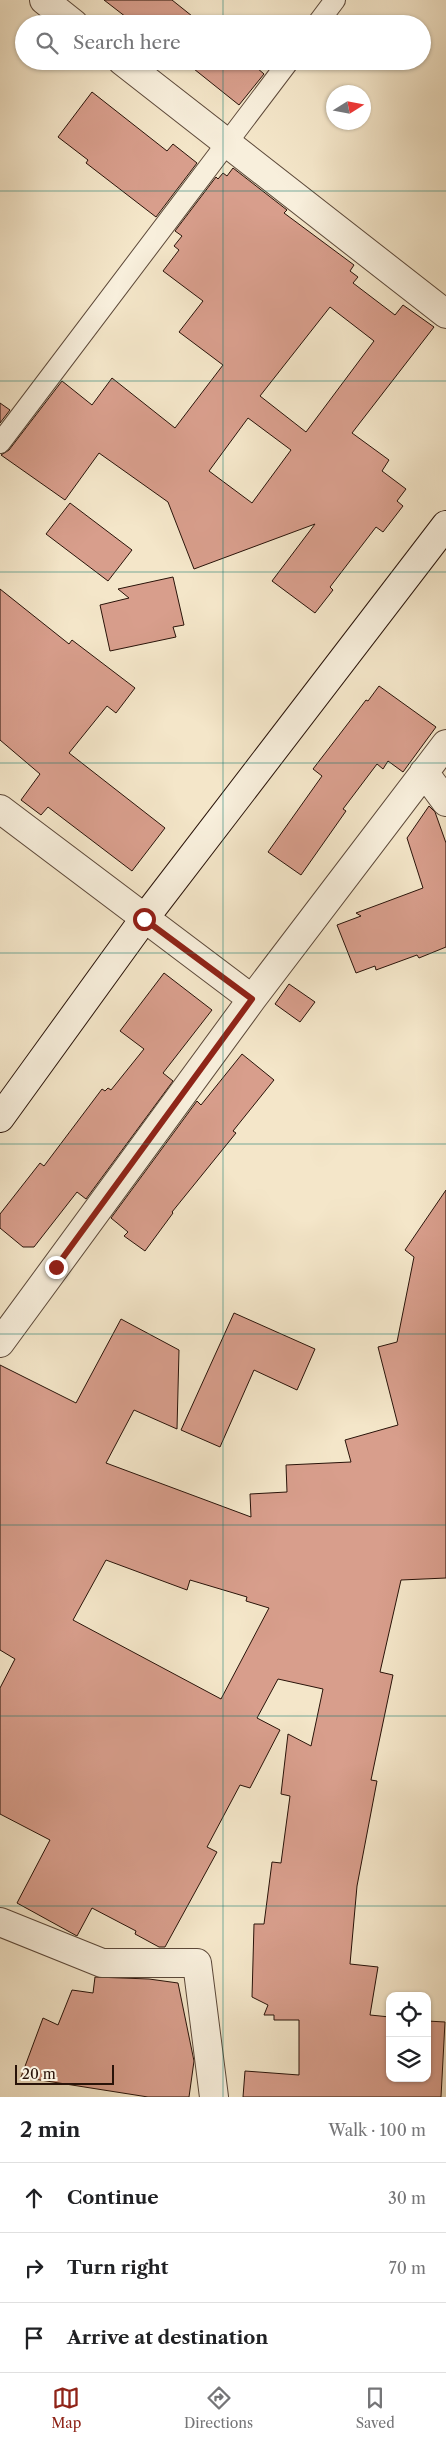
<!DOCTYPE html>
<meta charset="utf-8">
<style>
:root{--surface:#fff;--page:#f2f2f2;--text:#202124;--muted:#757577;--line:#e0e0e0;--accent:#8f2418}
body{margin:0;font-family:"Libre Caslon Text",serif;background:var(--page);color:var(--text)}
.controls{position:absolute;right:15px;bottom:15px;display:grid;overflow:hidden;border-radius:10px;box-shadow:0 1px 4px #0004}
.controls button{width:45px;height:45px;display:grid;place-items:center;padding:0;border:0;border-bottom:1px solid var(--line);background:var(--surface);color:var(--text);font:25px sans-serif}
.compass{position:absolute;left:326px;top:85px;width:45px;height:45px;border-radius:50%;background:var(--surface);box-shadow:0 1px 4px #0004;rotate:79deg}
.scale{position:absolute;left:15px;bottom:12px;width:99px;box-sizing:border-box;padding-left:5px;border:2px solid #291309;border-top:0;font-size:14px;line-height:18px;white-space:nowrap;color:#291309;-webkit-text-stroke:4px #f8efdc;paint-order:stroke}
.stop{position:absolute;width:15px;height:15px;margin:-11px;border:4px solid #8f2418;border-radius:50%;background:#fff}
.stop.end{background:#8f2418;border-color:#fff;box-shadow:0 1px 5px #0008}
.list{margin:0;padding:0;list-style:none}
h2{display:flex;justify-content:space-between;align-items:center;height:65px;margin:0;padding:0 20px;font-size:21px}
h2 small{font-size:16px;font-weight:400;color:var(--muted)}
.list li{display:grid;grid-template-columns:32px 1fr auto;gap:15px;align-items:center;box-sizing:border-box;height:70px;padding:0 20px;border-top:1px solid var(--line)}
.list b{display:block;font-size:19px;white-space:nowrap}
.list em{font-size:16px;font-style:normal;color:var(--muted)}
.icon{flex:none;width:28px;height:28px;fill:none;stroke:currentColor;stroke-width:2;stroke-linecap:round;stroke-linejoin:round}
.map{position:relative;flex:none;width:446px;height:2097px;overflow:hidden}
.search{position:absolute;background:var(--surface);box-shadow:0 1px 4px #0004;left:15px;right:15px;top:15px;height:55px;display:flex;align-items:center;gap:12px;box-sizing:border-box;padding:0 18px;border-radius:28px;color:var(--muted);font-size:19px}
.sheet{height:275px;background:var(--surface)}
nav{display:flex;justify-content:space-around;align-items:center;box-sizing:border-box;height:70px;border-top:1px solid var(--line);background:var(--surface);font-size:14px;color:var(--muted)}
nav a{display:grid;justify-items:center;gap:2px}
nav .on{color:var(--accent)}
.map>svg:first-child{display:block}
</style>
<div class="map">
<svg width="446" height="2097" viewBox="0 0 446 2097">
<rect width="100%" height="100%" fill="#f4e6c9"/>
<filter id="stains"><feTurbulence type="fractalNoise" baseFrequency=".004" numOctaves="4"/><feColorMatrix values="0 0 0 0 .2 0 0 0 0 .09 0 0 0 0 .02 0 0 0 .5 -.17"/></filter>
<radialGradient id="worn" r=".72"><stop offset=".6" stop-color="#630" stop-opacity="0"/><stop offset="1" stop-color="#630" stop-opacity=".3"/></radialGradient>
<path fill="#d89e8c" stroke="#291309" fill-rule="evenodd" d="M 104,0 L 172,0 L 202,24 L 135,24 Z
M 184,61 L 249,61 L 264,74 L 239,105 Z
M 92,92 L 167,151 L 173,144 L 197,163 L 156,217 L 86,163 L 88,160 L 58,137 Z
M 233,168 L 287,210 L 284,213 L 354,265 L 350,271 L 358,277 L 353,283 L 395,315 L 403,305 L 434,327 L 352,433 L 389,460 L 382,471 L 406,489 L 397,501 L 403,506 L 383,532 L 376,527 L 330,587 L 333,590 L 315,613 L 272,581 L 315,524 L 194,569 L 168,502 L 99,453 L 65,500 L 1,455 L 9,450 L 62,381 L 92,405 L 112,378 L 175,428 L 223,365 L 179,332 L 203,301 L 163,271 L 179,250 L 174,246 L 182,236 L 175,231 L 216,177 L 218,179 L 223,173 L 227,176 ZM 330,307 L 374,341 L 306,432 L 260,396 ZM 248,418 L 291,450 L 252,503 L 209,471 Z
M 0,403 L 10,410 L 0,423 Z
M 70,503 L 132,550 L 108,581 L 46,534 Z
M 173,577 L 184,625 L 173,627 L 176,637 L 110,651 L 100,605 L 129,598 L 118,589 Z
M 0,589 L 69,644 L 72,640 L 135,688 L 116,713 L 107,706 L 69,753 L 165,828 L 132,871 L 48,807 L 41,815 L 21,800 L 40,774 L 0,740 Z
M 379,686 L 436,727 L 403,772 L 388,761 L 383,769 L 377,764 L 343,809 L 346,811 L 301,875 L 268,852 L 322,776 L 313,769 L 366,700 L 368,701 Z
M 429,806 L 435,812 L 446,843 L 446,947 L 419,958 L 417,955 L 376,970 L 375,966 L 356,973 L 337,925 L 361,916 L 356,913 L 423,888 L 407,838 Z
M 164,973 L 212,1010 L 163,1073 L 173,1081 L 86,1199 L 77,1192 L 34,1247 L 23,1247 L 0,1228 L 0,1214 L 40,1163 L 44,1166 L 102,1089 L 105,1091 L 108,1088 L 111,1090 L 144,1049 L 120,1031 Z
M 289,984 L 315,1002 L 300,1022 L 275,1004 Z
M 242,1054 L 274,1080 L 233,1131 L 236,1133 L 172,1212 L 173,1213 L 145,1251 L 124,1236 L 128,1232 L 111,1218 L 197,1101 L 201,1105 Z
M 446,1190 L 446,1578 L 401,1580 L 380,1672 L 393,1675 L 371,1780 L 377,1781 L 357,1886 L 350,1964 L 378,1967 L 370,2015 L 390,2017 L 390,2078 L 427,2078 L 427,2021 L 445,2022 L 441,2097 L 243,2097 L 245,2071 L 299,2075 L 299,2020 L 274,2020 L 274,2015 L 264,2015 L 268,2005 L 252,1997 L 254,1924 L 264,1924 L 272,1862 L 281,1863 L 290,1796 L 281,1794 L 288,1734 L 311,1746 L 323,1689 L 278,1679 L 257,1718 L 280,1730 L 250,1788 L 240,1785 L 207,1847 L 217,1852 L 165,1947 L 159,1947 L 135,1934 L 136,1931 L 92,1908 L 77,1936 L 17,1903 L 50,1840 L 0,1814 L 0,1688 L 15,1659 L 0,1650 L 0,1365 L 76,1403 L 121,1319 L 179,1350 L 177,1429 L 134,1410 L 106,1463 L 251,1517 L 250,1494 L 287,1492 L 286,1465 L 351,1462 L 345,1440 L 398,1425 L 378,1347 L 397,1342 L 414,1257 L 405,1250 ZM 106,1560 L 187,1590 L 190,1580 L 247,1597 L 246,1601 L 269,1608 L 221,1699 L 73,1620 Z
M 234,1313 L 315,1349 L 297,1390 L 254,1370 L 220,1447 L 181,1430 Z
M 95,1977 L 149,1979 L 178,1983 L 194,2061 L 189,2097 L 148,2097 L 21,2077 L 43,2018 L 58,2025 L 72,1990 L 93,1993 Z"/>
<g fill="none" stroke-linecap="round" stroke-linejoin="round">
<defs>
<path id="lane" d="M 317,24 L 335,0
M 0,443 L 289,61"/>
<path id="street" d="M 44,0 L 74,24
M 122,61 L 446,314
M 424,772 L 446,802
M 0,809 L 252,999
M 0,1343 L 252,999 L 446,744
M 0,1922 L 102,1963 L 197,1963 L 214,2097"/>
<path id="secondary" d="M 0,1118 L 144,919 L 446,525"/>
</defs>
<use href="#lane" stroke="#5c4839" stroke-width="22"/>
<use href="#street" stroke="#5c4839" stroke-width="30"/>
<use href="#secondary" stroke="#291309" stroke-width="30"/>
<use href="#lane" stroke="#f8efdc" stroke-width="20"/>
<use href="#street" stroke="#f8efdc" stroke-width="28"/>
<use href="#secondary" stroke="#f8efdc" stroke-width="28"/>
</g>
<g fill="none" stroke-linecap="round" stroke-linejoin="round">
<path stroke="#8f2418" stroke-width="6" d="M 56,1267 L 252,999 L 144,919"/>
</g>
<path fill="none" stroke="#0f766e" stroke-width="1" stroke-opacity="0.55" d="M 223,0 L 223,24M 223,61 L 223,2097M 0,191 L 446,191M 0,381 L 446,381M 0,572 L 446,572M 0,763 L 446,763M 0,953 L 446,953M 0,1144 L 446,1144M 0,1334 L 446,1334M 0,1525 L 446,1525M 0,1716 L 446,1716M 0,1906 L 446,1906"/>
<rect width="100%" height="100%" filter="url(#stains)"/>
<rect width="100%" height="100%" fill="url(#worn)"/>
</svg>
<div class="controls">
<button><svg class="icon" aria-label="locate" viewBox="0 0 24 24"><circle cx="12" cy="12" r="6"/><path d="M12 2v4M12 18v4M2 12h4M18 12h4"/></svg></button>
<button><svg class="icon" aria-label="layers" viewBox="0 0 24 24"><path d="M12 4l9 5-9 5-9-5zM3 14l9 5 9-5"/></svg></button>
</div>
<svg class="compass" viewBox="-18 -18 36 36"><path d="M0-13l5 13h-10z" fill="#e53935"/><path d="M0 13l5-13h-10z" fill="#757577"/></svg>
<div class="scale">20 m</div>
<div class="stop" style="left:144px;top:919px"></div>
<div class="stop end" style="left:56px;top:1267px"></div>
<div class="search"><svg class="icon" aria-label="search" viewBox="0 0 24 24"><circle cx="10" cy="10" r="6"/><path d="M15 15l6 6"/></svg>Search here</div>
</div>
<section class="sheet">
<h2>2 min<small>Walk · 100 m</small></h2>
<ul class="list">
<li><svg class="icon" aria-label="ahead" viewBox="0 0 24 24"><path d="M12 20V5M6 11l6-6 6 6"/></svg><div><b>Continue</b></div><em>30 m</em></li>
<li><svg class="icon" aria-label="right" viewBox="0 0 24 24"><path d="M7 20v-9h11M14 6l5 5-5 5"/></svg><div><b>Turn right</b></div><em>70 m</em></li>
<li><svg class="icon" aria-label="arrive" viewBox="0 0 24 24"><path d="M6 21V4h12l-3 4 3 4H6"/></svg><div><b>Arrive at destination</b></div></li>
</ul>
</section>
<nav>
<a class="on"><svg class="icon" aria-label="map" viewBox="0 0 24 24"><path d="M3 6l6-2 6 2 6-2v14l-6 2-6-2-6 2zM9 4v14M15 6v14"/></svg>Map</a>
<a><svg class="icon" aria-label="directions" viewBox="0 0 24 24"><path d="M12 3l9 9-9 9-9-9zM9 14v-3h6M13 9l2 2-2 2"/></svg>Directions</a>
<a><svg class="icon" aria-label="saved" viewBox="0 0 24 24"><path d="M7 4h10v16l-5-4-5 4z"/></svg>Saved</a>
</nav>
